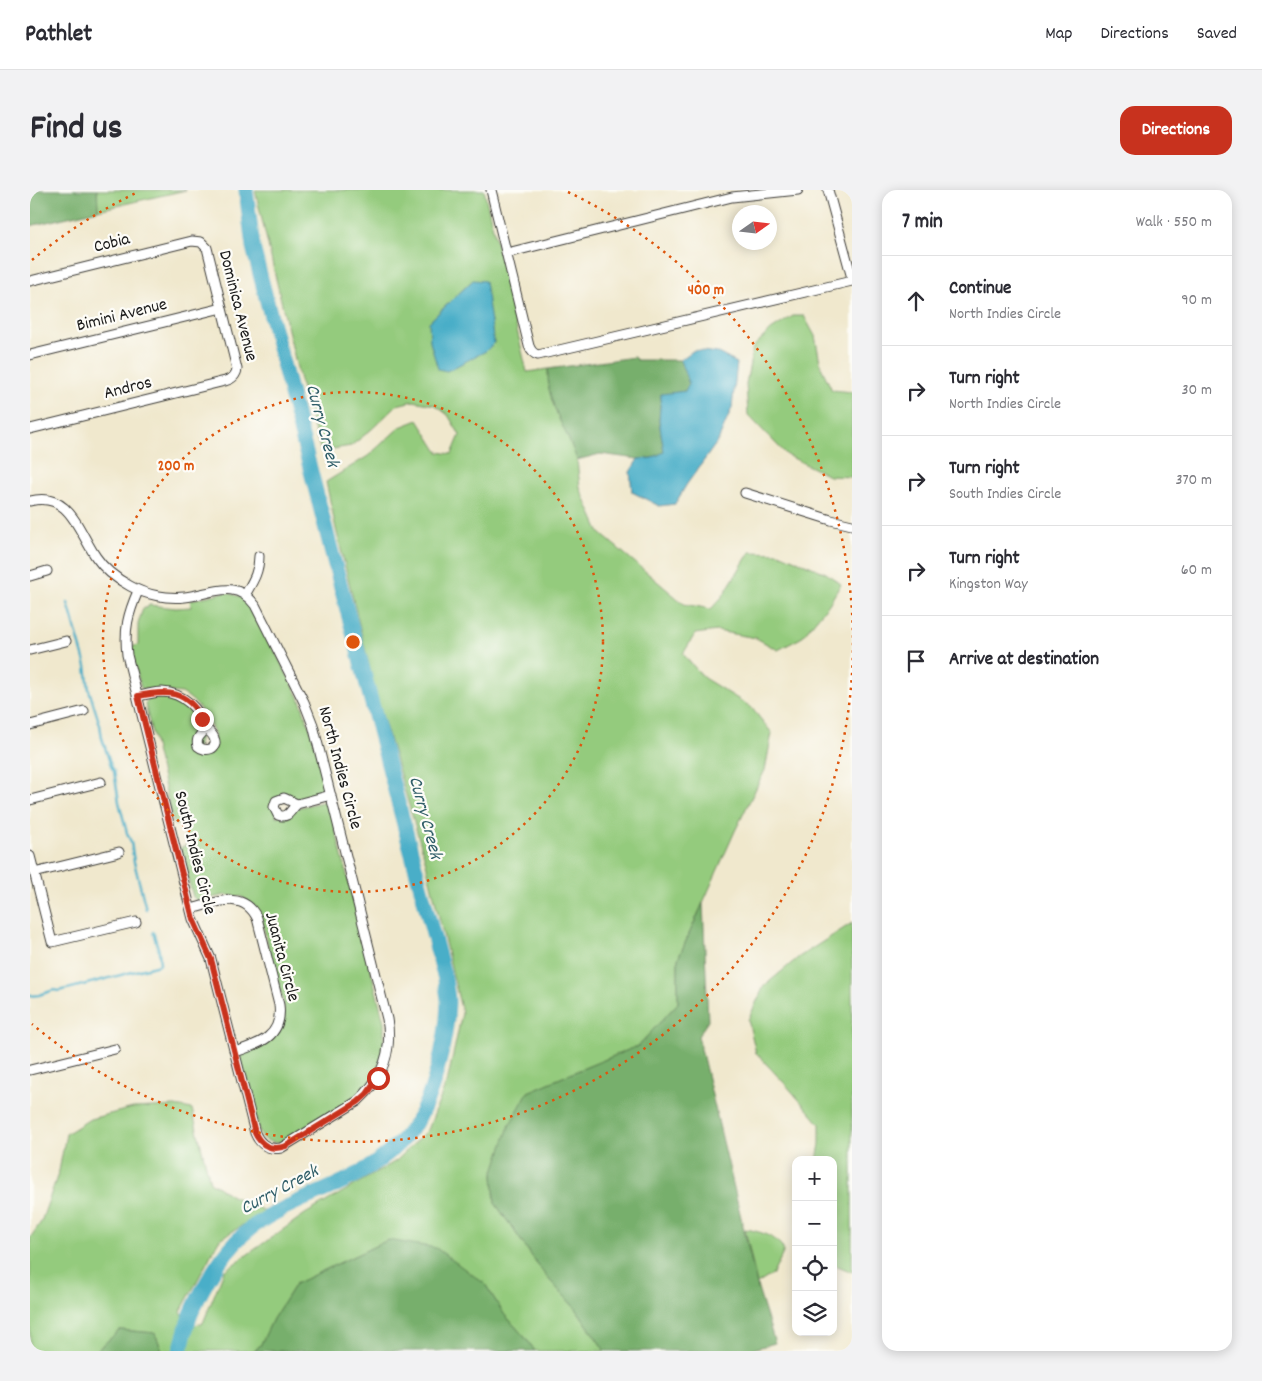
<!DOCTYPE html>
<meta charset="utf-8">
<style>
:root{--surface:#fff;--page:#f2f2f3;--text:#2b2b33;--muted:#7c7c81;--line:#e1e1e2;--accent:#c8321e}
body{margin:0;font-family:Dekko,sans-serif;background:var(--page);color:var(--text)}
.controls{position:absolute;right:15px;bottom:15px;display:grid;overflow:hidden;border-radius:10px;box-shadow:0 2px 12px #0003}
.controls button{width:45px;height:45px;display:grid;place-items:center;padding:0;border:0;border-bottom:1px solid var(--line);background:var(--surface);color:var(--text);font:25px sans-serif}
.compass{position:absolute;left:702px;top:15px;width:45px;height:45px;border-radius:50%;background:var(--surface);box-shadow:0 2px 12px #0003;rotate:76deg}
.stop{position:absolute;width:15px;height:15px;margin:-11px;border:4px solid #c8321e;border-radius:50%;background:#fff}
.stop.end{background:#c8321e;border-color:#fff;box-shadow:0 1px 5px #0008}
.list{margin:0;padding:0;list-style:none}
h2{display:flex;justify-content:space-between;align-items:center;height:65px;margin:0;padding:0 20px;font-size:21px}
h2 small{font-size:16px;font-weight:400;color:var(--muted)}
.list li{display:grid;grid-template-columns:32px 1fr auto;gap:15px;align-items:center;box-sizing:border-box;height:90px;padding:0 20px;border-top:1px solid var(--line)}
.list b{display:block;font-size:19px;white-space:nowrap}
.list p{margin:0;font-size:16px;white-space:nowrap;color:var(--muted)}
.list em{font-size:16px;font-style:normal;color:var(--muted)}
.icon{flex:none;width:28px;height:28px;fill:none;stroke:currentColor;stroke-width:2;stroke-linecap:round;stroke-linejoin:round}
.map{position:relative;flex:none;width:822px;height:1161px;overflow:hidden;border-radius:15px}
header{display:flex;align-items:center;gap:30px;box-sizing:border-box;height:70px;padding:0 25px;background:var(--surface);border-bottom:1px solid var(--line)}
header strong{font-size:24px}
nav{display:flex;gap:28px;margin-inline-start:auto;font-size:18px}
.intro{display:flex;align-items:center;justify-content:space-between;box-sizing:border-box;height:120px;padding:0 30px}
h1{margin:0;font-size:35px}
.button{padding:12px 22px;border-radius:15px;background:var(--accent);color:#fff;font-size:18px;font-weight:700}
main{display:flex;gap:30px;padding:0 30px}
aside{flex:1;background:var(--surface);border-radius:15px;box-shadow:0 2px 12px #0003}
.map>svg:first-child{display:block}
</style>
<header>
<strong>Pathlet</strong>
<nav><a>Map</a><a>Directions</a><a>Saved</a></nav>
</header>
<div class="intro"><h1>Find us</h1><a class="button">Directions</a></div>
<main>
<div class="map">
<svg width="822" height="1161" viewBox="0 0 822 1161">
<rect width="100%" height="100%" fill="#fdfcf7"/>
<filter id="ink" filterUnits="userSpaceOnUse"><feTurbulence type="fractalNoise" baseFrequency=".02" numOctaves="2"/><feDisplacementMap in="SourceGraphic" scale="10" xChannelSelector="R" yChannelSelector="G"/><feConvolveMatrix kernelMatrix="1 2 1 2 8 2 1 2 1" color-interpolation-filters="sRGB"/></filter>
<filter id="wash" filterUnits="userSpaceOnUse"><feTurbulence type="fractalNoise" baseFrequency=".0096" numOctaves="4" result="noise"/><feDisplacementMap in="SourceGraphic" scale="20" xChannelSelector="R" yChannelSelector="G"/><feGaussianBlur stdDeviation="1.12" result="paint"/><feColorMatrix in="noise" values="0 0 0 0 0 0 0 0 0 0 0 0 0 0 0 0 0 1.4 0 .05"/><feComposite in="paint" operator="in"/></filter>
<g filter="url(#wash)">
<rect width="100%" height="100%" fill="#f0e8cd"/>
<path fill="#94cb7d" stroke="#58744c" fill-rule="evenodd" d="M 67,0 L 156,0 L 68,20 Z
M 225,0 L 454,0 L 497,182 L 518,179 L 519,199 L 529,229 L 542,254 L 547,270 L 550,298 L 570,343 L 654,414 L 681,419 L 692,407 L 720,362 L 749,363 L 796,383 L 811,394 L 799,414 L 771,448 L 748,460 L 726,448 L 687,441 L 665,444 L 653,464 L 674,488 L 721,517 L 742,543 L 735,580 L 705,641 L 648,769 L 648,813 L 608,856 L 547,881 L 498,902 L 463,984 L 465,1013 L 515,1085 L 547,1120 L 575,1161 L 505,1161 L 498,1151 L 474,1124 L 455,1094 L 358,1050 L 265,1094 L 243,1129 L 230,1156 L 223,1161 L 132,1161 L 125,1143 L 90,1140 L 66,1161 L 0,1161 L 0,1048 L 11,1032 L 29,981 L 36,944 L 60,929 L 103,918 L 145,916 L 162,919 L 180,992 L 202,1006 L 235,1021 L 189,1050 L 151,1121 L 158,1137 L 173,1133 L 194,1081 L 275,1024 L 366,971 L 398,940 L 418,888 L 432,823 L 395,669 L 346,504 L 306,339 L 296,292 L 338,266 L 370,237 L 388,230 L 408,262 L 422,264 L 430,245 L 418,225 L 405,215 L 383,211 L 367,215 L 342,239 L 321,256 L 291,261 L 272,199 ZM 443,90 L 460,128 L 464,153 L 399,132 Z
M 763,126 L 774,126 L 785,146 L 791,177 L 802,200 L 822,202 L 822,287 L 799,286 L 757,265 L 718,225 L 716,194 L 723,157 L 741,140 Z
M 196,402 L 211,407 L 220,414 L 269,507 L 281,541 L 295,598 L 293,603 L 266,610 L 249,607 L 246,627 L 266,618 L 292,612 L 295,611 L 299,614 L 354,832 L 354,863 L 342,891 L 323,910 L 253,952 C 243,954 236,952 230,944 L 211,869 L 212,863 L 246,845 L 250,839 L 254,827 L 253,812 L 232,732 L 226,717 L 212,707 L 196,705 L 167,711 L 163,707 L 150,658 L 157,655 L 152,634 L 144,635 L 115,514 L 119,508 C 133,504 150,507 161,518 C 165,523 168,531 172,536 L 167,560 L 173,563 L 179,563 L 185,545 C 177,529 169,512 152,503 L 118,500 L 111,498 L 100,457 L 108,455 L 108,434 L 113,418 L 117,418 L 119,415 L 146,418 L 161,417 L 160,410 Z
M 822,733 L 822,1082 L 803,1074 L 803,970 L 787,970 L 790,954 L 790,934 L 757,896 L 726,863 L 718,830 L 734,796 L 769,767 Z
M 715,1039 C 728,1041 749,1046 754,1061 L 743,1084 L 727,1094 Z"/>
<path fill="#77af6c" stroke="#4a6644" d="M 0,0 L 67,0 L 68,20 L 0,36 Z
M 604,167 L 607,170 L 650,170 L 659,194 L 655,201 L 631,205 L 629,231 L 634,262 L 622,268 L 608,269 L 570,264 L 547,270 C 539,246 524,224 519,199 C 518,192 518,185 518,179 Z
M 673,713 L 678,831 L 668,846 L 728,1099 L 745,1153 L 716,1161 L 575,1161 L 547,1120 L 515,1085 L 465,1013 L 463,984 L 479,936 L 498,902 L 547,881 L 608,856 L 648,813 L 648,769 Z
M 358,1050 L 406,1058 L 455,1094 L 474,1124 L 498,1151 L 505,1161 L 223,1161 L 230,1156 L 243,1129 L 265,1094 Z
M 90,1140 L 125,1143 L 132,1161 L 66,1161 Z"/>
<path fill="#48aec8" stroke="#326572" d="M 443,90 L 455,91 L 464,153 L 456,161 L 417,181 L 408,179 L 400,152 L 399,132 Z
M 664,160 L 688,163 L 707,173 L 702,218 L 688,251 L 657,294 L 645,314 L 629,316 L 602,302 L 600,282 L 608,269 L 622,268 L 634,262 L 629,231 L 631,204 L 655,201 L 659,194 L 650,170 Z"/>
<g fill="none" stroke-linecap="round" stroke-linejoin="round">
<path stroke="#48aec8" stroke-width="2.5" d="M 38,413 L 56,476 L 59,500 L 70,535 L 72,548 L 81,576 L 84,581 L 89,612 L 97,643 L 101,652 L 104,672 L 116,719
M 0,806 L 9,805 L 24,800 L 28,801 L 45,797 L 129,775 L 130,774 L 129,761 L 123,742"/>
<path stroke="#48aec8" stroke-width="15" d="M 150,1161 C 154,1149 156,1136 161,1124 C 173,1096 192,1063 215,1043 C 249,1014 295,1004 333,981 C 350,971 367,957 379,942 C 403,913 417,849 418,812 C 418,805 416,797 415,789 L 303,367 L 223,57 L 216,0"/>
</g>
</g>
<g filter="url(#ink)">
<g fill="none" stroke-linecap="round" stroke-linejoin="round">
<defs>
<path id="minor" d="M 461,0 L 499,156 C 501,161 503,164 508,165 L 822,91
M 798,0 L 822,88
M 477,63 L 702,7 L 768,0
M 0,91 L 162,51 L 171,52 L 177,58 L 207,179 C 206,186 202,189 195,191 L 0,239
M 0,165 L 192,118
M 715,303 L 801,330 L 822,335
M 0,311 C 40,301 48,341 66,367 C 74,379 87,389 100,396 C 116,405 137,409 155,407 C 181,404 205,388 225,415 L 274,512 L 283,535 L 357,829 C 363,861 352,889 328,911 L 251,958 C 239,960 230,955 225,943 L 181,769 L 163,729 L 97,465 C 94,439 98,424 108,401
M 0,386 L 17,381
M 215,405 C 223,391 229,382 229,366
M 0,460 L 36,451
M 108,506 C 116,505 124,502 132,502 C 154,503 169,519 176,538
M 0,535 L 54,521
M 176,538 C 178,541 183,544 184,548 C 189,559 176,563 168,556 C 165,547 172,545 176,538 Z
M 254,608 L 267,614 C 260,620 259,629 248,625 L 244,617 L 246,611 Z
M 0,610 L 71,592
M 267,614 L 301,605
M 0,666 L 22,752 L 106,732
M 4,683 L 89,662
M 161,719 C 185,713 213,699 227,728 L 249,815 C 253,846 230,854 205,862
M 0,880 L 85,859"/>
</defs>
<use href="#minor" stroke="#3c3b37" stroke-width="11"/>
<use href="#minor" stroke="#fff" stroke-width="9"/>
</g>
</g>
<g fill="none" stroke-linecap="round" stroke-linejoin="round" filter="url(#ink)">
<path stroke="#c8321e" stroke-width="6" d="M 172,529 C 157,500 137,500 108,506 L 163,729 L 181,769 L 225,943 C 231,956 242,961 256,956 L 328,912 L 337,904 L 348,888"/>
</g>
<g fill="none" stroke="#de560d" stroke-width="2.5" stroke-dasharray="2.5 5">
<circle cx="323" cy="452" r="250"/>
<path d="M2 70A499 499 0 0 1 108 2M538 2A499 499 0 1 1 2 834"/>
</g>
<g text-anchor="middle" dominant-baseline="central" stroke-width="4.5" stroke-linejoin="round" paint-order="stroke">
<g font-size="18" fill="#1c1c1c" stroke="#fdfcf7">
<text transform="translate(82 54) rotate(-14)">Cobia</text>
<text transform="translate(207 116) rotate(76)">Dominica Avenue</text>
<text transform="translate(92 126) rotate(-14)">Bimini Avenue</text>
<text transform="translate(98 199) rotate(-14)">Andros</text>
<text transform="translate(309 578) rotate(75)">North Indies Circle</text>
<text transform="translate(164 663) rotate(76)">South Indies Circle</text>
<text transform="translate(251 767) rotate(75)">Juanita Circle</text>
</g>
<g font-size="19" font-style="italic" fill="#305e69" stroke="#fdfcf7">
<text transform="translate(291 236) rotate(75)">Curry Creek</text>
<text transform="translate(394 628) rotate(75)">Curry Creek</text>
<text transform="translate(250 1001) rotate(-28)">Curry Creek</text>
</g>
</g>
<circle cx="323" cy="452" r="8" fill="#de560d" stroke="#fdfcf7" stroke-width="2.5"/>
<g font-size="15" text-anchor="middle" font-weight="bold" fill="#de560d" stroke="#fdfcf7" stroke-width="4.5" stroke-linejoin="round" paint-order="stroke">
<text x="676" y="104">400 m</text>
<text x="146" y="280">200 m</text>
</g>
</svg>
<div class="controls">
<button>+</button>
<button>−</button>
<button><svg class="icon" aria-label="locate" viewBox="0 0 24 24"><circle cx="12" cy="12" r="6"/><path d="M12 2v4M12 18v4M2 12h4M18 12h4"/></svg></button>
<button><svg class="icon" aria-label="layers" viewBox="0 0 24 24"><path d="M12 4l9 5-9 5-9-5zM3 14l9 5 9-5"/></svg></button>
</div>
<svg class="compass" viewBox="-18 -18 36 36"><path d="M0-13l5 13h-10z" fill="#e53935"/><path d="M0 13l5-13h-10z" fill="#7c7c81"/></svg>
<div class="stop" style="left:348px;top:888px"></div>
<div class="stop end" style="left:172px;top:529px"></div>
</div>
<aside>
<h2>7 min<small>Walk · 550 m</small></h2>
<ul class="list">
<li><svg class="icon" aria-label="ahead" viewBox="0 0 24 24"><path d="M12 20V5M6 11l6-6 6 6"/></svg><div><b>Continue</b><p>North Indies Circle</p></div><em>90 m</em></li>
<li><svg class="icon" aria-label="right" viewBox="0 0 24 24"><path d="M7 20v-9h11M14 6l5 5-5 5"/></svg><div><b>Turn right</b><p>North Indies Circle</p></div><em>30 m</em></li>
<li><svg class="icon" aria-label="right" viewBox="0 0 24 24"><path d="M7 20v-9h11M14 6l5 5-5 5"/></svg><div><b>Turn right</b><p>South Indies Circle</p></div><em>370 m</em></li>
<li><svg class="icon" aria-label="right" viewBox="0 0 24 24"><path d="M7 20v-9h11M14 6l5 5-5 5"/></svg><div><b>Turn right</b><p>Kingston Way</p></div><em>60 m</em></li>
<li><svg class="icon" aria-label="arrive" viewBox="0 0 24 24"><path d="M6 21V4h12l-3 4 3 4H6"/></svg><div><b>Arrive at destination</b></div></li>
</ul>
</aside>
</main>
